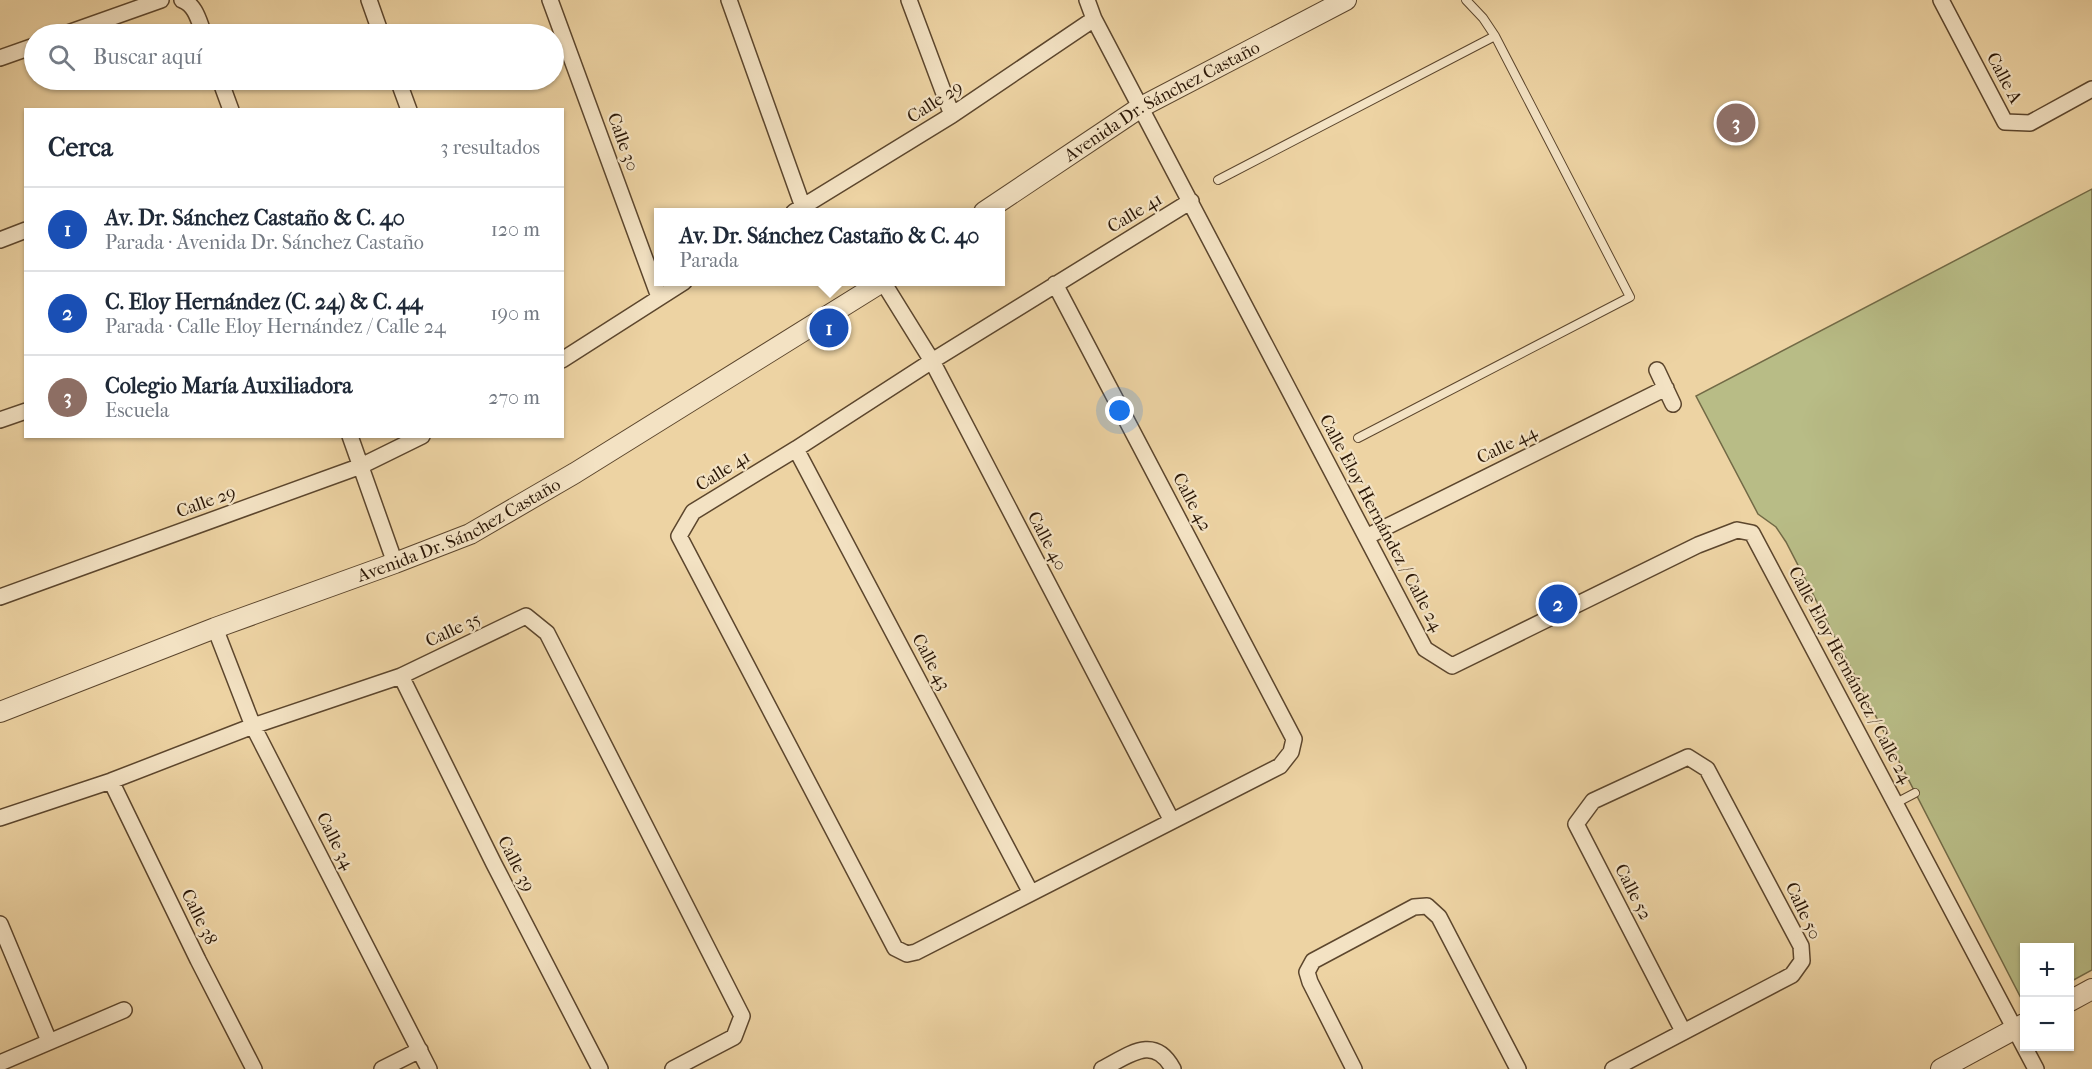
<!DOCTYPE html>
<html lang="es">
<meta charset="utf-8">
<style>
:root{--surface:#fff;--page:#f6f6f7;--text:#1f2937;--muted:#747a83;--line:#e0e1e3;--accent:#8f2418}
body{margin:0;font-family:"IM FELL French Canon",serif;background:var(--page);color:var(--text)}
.controls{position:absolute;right:18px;bottom:18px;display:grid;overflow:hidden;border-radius:0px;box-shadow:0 2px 4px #0004}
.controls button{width:54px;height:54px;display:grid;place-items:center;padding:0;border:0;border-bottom:2px solid var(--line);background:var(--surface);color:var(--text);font:30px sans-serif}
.you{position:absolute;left:1120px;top:411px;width:21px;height:21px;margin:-15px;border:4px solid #fff;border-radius:50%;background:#1a73e8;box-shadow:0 0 0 9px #1a73e833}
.badge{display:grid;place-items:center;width:39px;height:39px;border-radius:50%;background:var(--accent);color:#fff;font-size:20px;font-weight:700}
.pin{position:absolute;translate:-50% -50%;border:3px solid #fff;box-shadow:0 2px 6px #0006}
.popup{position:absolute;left:654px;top:208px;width:351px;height:78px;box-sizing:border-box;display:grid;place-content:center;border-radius:0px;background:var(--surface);filter:drop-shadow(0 2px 4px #0005);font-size:20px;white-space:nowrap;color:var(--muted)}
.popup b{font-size:22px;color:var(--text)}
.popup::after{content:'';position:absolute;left:50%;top:100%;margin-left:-12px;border:12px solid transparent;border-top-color:var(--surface)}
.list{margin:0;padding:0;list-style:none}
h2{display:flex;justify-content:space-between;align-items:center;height:78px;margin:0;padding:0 24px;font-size:26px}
h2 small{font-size:20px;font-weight:400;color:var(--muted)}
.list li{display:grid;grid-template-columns:39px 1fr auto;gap:18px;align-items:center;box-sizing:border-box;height:84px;padding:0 24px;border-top:2px solid var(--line)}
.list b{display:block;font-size:22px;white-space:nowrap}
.list p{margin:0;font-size:20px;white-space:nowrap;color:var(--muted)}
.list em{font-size:20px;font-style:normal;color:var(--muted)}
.icon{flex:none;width:33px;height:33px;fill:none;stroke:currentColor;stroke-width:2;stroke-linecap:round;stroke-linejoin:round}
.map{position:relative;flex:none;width:2092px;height:1069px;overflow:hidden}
.search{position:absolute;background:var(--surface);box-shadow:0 2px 4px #0004;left:24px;top:24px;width:540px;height:66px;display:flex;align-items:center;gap:15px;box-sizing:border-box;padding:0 21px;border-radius:33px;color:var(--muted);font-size:22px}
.panel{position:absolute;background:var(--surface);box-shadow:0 2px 4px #0004;left:24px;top:108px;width:540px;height:330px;border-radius:0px}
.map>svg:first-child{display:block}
</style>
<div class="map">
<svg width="2092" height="1069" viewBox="0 0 2092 1069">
<rect width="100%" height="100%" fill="#edd3a3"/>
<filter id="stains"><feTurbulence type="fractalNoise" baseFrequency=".00333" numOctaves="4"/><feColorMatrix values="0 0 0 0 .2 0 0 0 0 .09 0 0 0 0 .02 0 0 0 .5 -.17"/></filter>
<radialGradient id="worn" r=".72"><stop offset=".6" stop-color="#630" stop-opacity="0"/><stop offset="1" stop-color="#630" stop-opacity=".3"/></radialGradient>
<path fill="#b8bc86" stroke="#726a46" stroke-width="1.5" d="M 2092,189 L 2092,970 L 2070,982 L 2070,948 L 2024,948 L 2024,1000 L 2022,1000 L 1786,542 L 1776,527 L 1758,514 L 1696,396 Z"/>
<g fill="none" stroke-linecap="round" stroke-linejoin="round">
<defs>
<path id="service" d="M 1466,0 L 1483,18 L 1495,36
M 1218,180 L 1495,36 L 1630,297 L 1358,438
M 1896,803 L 1915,793"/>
<path id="minor" d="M 182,0 C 196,5 199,22 204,34
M 369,0 L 381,34
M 550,0 L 659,297
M 729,0 L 803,207
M 909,0 L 952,115
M 1087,0 L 1094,19 L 1425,649 L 1452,666 L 1698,545 L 1737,530 L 1752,533 L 2036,1069
M 1941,0 L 2005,122 L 2030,123 L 2092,89
M 65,34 L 161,0
M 0,58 L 34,46
M 220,80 L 231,110
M 398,80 L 409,110
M 794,212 L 952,115 L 1094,19
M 0,240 L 26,230
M 883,282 L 932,361 L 1172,821
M 1055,284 L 1294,739 L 1291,752 L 1280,766 L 916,952 L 907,954 L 895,948 L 679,536 L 693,512 L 796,449 L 932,361 L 1191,201
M 562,360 L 684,282
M 1657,370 L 1673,404
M 0,420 L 26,411
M 350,436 L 395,563
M 796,449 L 1031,893
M 1366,537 L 1666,388
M 0,597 L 361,466 L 422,436
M 215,628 L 253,726 L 429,1069
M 401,676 L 494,864 L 600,1069
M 111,781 L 198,960 L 254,1069
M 0,818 L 111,781 L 253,726 L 401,676 L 526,616 L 547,633 L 742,1016 L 734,1037 L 673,1069
M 0,924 L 49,1041
M 0,1063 L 124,1010
M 382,1069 L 420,1050
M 1102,1069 C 1128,1056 1154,1033 1173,1069
M 1354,1069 L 1310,982 L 1307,972 L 1313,961 L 1414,907 L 1427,906 L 1439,917 L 1518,1069
M 1613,1069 L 1792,975 L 1802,961 L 1801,946 L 1707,769 L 1688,757 L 1593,801 L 1576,824 L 1683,1031"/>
<g id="tertiary">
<path id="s1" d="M 984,212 L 1141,107 L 1346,0"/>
<path id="s2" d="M 0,712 L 215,628 L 395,563 L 470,534 L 575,473 L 882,282"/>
<path d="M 2070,1001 L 2092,989"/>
<path d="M 1941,1069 L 2024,1024"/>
</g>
</defs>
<use href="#service" stroke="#5c462d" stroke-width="10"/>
<use href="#minor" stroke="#5c462d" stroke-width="18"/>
<use href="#tertiary" stroke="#5c462d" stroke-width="22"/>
<use href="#service" stroke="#f3e2c3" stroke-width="8"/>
<use href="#minor" stroke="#f3e2c3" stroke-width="15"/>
<use href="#tertiary" stroke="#f3e2c3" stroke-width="20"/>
</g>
<g text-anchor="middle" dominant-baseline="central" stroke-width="4.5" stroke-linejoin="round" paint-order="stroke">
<g font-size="18" fill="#2b1706" stroke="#f3e2c3">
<text transform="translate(2004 78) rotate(62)">Calle A</text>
<text transform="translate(935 102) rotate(-33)">Calle 29</text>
<text stroke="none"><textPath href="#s1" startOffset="210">Avenida Dr. Sánchez Castaño</textPath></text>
<text transform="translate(623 142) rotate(70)">Calle 30</text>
<text transform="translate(1135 213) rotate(-31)">Calle 41</text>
<text transform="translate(1507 445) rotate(-26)">Calle 44</text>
<text transform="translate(723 471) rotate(-32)">Calle 41</text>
<text transform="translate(206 502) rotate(-20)">Calle 29</text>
<text transform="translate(1192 502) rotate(62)">Calle 42</text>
<text transform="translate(1381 523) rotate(62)">Calle Eloy Hernández / Calle 24</text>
<text stroke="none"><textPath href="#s2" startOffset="494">Avenida Dr. Sánchez Castaño</textPath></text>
<text transform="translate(1047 541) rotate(62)">Calle 40</text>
<text transform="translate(453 630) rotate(-25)">Calle 35</text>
<text transform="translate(931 662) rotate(62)">Calle 43</text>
<text transform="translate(1850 675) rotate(62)">Calle Eloy Hernández / Calle 24</text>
<text transform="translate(335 841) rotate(63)">Calle 34</text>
<text transform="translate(516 864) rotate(63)">Calle 39</text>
<text transform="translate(1633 892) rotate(63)">Calle 52</text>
<text transform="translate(1803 911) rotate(65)">Calle 50</text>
<text transform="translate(199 917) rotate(64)">Calle 38</text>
</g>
</g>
<rect width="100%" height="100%" filter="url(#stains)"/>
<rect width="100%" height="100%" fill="url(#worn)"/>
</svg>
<div class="controls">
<button>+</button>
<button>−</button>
</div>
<div class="you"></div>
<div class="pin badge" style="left:829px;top:328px;background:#1a4fb4">1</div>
<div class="popup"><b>Av. Dr. Sánchez Castaño &amp; C. 40</b>Parada</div>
<div class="pin badge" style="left:1558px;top:604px;background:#1a4fb4">2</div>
<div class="pin badge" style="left:1736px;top:123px;background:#8d6e63">3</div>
<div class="search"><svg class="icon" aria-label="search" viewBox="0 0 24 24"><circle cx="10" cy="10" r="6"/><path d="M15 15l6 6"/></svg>Buscar aquí</div>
<section class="panel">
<h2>Cerca<small>3 resultados</small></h2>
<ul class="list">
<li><span class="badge" style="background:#1a4fb4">1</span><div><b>Av. Dr. Sánchez Castaño &amp; C. 40</b><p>Parada · Avenida Dr. Sánchez Castaño</p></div><em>120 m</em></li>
<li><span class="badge" style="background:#1a4fb4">2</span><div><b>C. Eloy Hernández (C. 24) &amp; C. 44</b><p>Parada · Calle Eloy Hernández / Calle 24</p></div><em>190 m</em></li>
<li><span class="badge" style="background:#8d6e63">3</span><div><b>Colegio María Auxiliadora</b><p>Escuela</p></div><em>270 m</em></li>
</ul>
</section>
</div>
